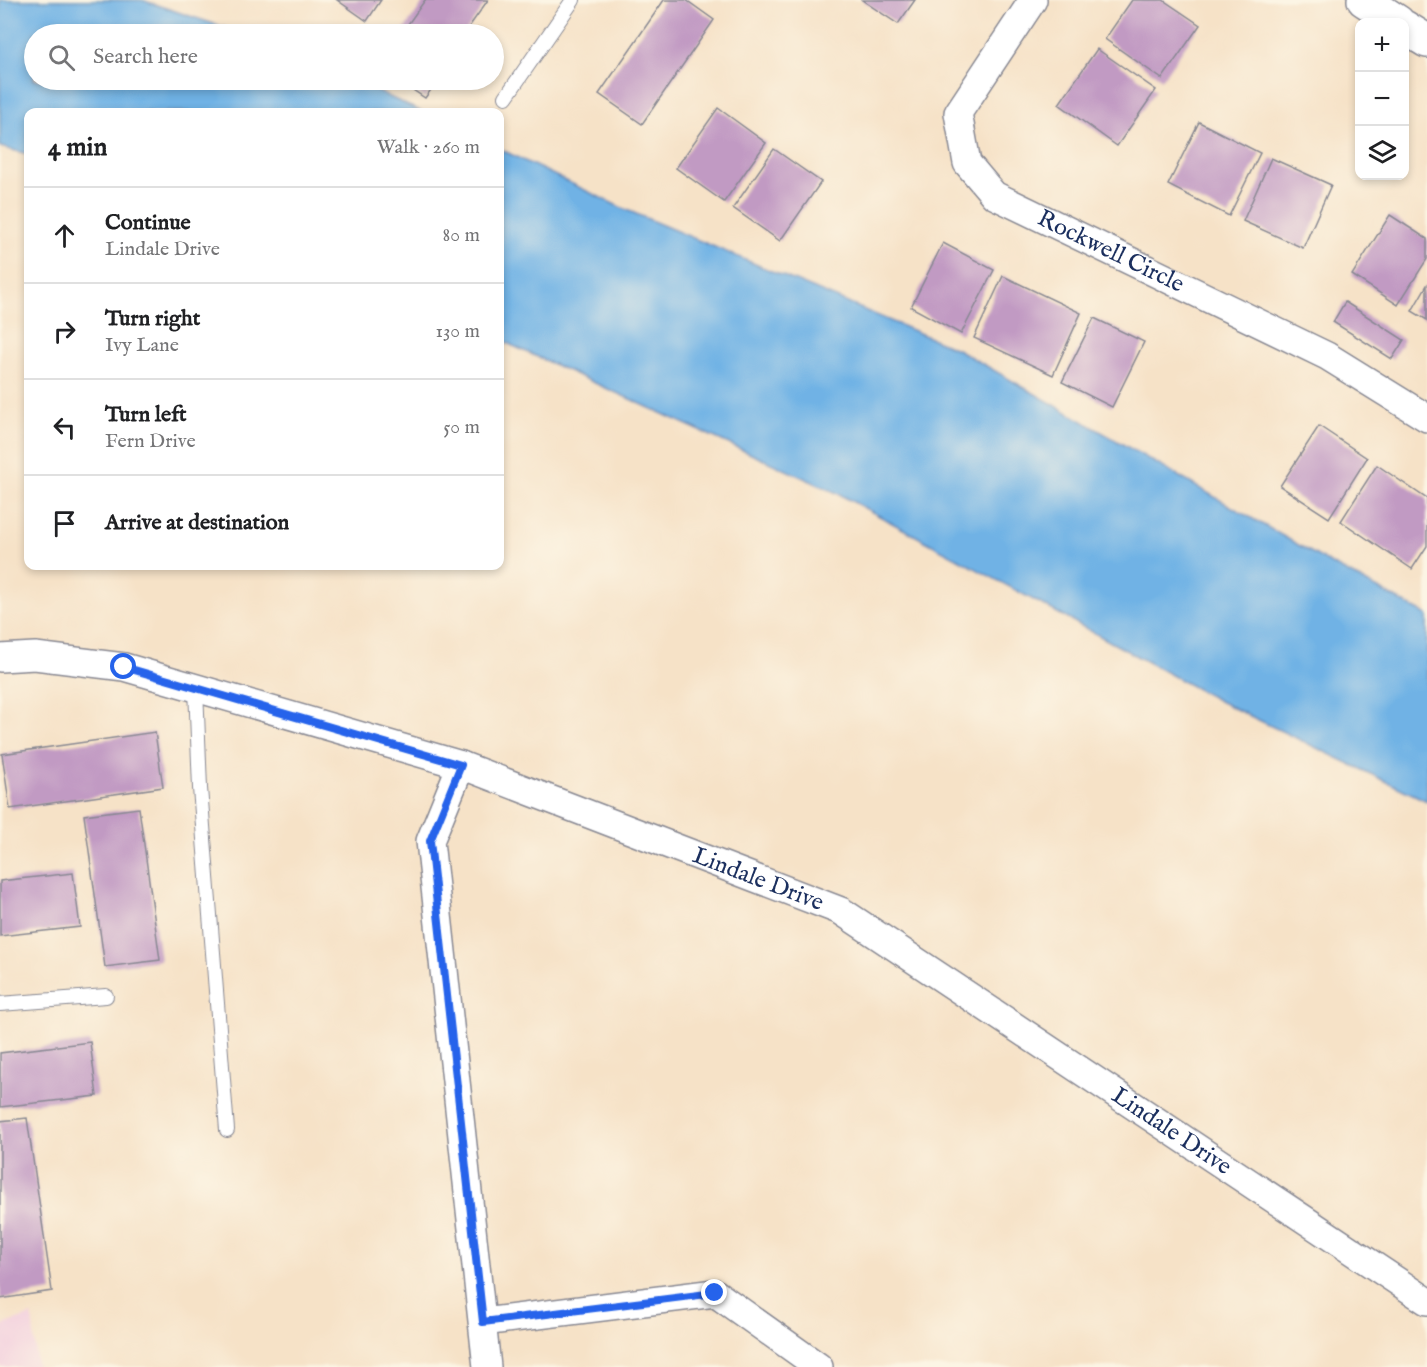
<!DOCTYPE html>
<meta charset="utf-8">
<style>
:root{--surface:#fff;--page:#f2f2f2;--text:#202124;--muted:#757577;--line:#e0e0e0}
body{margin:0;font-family:"IM FELL English",serif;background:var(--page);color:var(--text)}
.controls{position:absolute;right:18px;top:18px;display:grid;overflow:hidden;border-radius:12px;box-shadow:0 3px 9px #0003}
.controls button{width:54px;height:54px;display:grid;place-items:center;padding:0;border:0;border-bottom:2px solid var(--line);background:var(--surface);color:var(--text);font:30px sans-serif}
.stop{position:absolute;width:18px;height:18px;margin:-14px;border:4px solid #2563eb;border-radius:50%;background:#fff}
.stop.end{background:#2563eb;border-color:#fff;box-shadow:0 2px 6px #0008}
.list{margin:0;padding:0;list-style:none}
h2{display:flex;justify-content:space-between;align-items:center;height:78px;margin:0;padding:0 24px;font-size:26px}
h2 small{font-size:20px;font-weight:400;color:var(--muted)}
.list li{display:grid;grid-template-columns:39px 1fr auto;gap:18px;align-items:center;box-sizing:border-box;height:96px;padding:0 24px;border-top:2px solid var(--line)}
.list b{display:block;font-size:22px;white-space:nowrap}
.list p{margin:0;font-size:20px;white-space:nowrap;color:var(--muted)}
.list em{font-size:20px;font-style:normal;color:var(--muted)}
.icon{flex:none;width:33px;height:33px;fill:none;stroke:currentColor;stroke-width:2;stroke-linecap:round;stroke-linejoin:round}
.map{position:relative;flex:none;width:1427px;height:1367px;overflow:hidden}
.search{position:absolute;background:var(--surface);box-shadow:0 3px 9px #0003;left:24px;top:24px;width:480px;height:66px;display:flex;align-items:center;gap:15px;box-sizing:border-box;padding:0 21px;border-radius:33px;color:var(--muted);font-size:22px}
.panel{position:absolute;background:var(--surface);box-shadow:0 3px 9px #0003;left:24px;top:108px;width:480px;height:462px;border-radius:12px}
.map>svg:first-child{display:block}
</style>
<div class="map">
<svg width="1427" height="1367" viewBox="0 0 1427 1367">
<rect width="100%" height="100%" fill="#fcf5e5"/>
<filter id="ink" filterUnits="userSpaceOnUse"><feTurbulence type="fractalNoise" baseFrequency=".0167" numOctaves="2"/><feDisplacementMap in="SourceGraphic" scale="12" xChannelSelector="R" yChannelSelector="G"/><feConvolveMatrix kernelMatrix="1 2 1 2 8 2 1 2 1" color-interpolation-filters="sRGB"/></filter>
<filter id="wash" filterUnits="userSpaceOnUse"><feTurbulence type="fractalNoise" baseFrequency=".008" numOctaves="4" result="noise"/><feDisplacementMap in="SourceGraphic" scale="24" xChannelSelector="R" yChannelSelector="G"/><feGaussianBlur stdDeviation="1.35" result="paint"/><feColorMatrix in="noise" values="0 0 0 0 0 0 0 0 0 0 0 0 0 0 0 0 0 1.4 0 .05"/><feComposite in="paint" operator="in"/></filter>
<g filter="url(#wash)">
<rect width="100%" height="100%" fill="#f6e2c7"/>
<path fill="#f3cfde" d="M 32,1315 L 37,1367 L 0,1367 L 0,1326 Z"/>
<path fill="#70b2e5" stroke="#4670a2" stroke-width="1.5" d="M 0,0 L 142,0 L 244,34 L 34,34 L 34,80 L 353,80 L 422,112 L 28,112 L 28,154 L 0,147 Z
M 500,149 L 622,208 L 957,349 L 1335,566 L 1427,615 L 1427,801 L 1221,702 L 837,493 L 500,340 Z"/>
<g id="blocks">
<path fill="#c19ac3" d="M 337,0 L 381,0 L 367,21 Z
M 425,0 L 488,0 L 464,34 L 401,34 Z
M 664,0 L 686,0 L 714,20 L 642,124 L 599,94 Z
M 862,0 L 915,0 L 898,24 Z
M 1132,0 L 1163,0 L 1200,25 L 1162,79 L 1105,39 Z
M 1097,49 L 1156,90 L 1117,146 L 1059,104 Z
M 398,80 L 438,80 L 425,98 Z
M 718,108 L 766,143 L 724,202 L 676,168 Z
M 1199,122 L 1260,153 L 1229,216 L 1168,185 Z
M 774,149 L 821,182 L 780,241 L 733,208 Z
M 1271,158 L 1331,185 L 1303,248 L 1243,221 Z
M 1390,215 L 1427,239 L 1427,259 L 1398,305 L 1352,275 Z
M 943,243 L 994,270 L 961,334 L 911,307 Z
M 1003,276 L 1081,313 L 1053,375 L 974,338 Z
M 1427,285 L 1427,320 L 1412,311 Z
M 1345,302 L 1404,340 L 1392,359 L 1333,322 Z
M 1094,318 L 1144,342 L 1112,407 L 1062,382 Z
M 1319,426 L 1367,458 L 1329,518 L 1280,486 Z
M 1377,465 L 1427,499 L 1427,546 L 1412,569 L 1341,521 Z
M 155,732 L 163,787 L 10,809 L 2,754 Z
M 139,808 L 160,960 L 105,967 L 84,815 Z
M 73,873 L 80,927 L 0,936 L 0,881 Z
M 90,1042 L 97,1096 L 0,1107 L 0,1053 Z
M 27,1118 L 52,1291 L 0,1299 L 0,1121 Z"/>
</g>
</g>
<g filter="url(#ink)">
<use href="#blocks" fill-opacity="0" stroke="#888892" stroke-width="1.5"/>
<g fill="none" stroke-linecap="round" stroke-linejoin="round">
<defs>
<path id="service" d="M 506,97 L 573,0
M 196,688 L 200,788 L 227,1130
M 0,1004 L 106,996"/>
<g id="minor">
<path id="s1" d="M 1033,0 L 958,113 L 967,163 L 994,195 L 1327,356 L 1427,418"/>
<path id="s2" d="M 0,658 L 35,656 L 124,667 L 461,765 L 841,911 L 1427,1301"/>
<path d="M 461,765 L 430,841 L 487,1367"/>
<path d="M 483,1322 L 715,1293 L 819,1367"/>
</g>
<path id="tertiary" d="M 1364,0 L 1398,22
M 1404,27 L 1427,41"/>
</defs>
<use href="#service" stroke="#888892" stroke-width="16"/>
<use href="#minor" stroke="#888892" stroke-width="30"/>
<use href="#tertiary" stroke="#888892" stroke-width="36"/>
<use href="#service" stroke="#fff" stroke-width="14"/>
<use href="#minor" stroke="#fff" stroke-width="27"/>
<use href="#tertiary" stroke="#fff" stroke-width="33"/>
</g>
</g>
<g fill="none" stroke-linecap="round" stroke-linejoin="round" filter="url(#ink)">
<path stroke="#2563eb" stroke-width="8" d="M 124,667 L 461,765 L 430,841 L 483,1322 L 715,1293"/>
</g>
<g text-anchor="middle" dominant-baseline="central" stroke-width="6" stroke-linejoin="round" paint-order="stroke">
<g font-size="24" fill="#1b2f5e" stroke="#fcf5e5">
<text stroke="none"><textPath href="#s1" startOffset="358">Rockwell Circle</textPath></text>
<text stroke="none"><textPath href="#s2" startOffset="794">Lindale Drive</textPath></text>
<text stroke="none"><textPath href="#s2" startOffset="1280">Lindale Drive</textPath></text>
</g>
</g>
</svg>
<div class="controls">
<button>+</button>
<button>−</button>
<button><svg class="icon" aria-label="layers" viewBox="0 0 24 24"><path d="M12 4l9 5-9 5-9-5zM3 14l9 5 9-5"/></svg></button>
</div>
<div class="stop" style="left:124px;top:667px"></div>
<div class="stop end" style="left:715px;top:1293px"></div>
<div class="search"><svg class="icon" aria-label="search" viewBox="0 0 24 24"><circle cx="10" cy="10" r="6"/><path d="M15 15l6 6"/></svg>Search here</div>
<section class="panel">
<h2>4 min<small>Walk · 260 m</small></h2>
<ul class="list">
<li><svg class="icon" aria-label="ahead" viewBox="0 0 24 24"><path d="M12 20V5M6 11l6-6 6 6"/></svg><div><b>Continue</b><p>Lindale Drive</p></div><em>80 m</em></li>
<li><svg class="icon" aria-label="right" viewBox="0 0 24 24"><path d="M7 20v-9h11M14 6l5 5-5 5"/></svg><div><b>Turn right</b><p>Ivy Lane</p></div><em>130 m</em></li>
<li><svg class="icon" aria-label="left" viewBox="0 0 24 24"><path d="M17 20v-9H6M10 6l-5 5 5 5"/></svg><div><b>Turn left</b><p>Fern Drive</p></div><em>50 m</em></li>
<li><svg class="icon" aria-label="arrive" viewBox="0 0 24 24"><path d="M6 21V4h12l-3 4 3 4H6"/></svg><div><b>Arrive at destination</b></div></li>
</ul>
</section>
</div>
